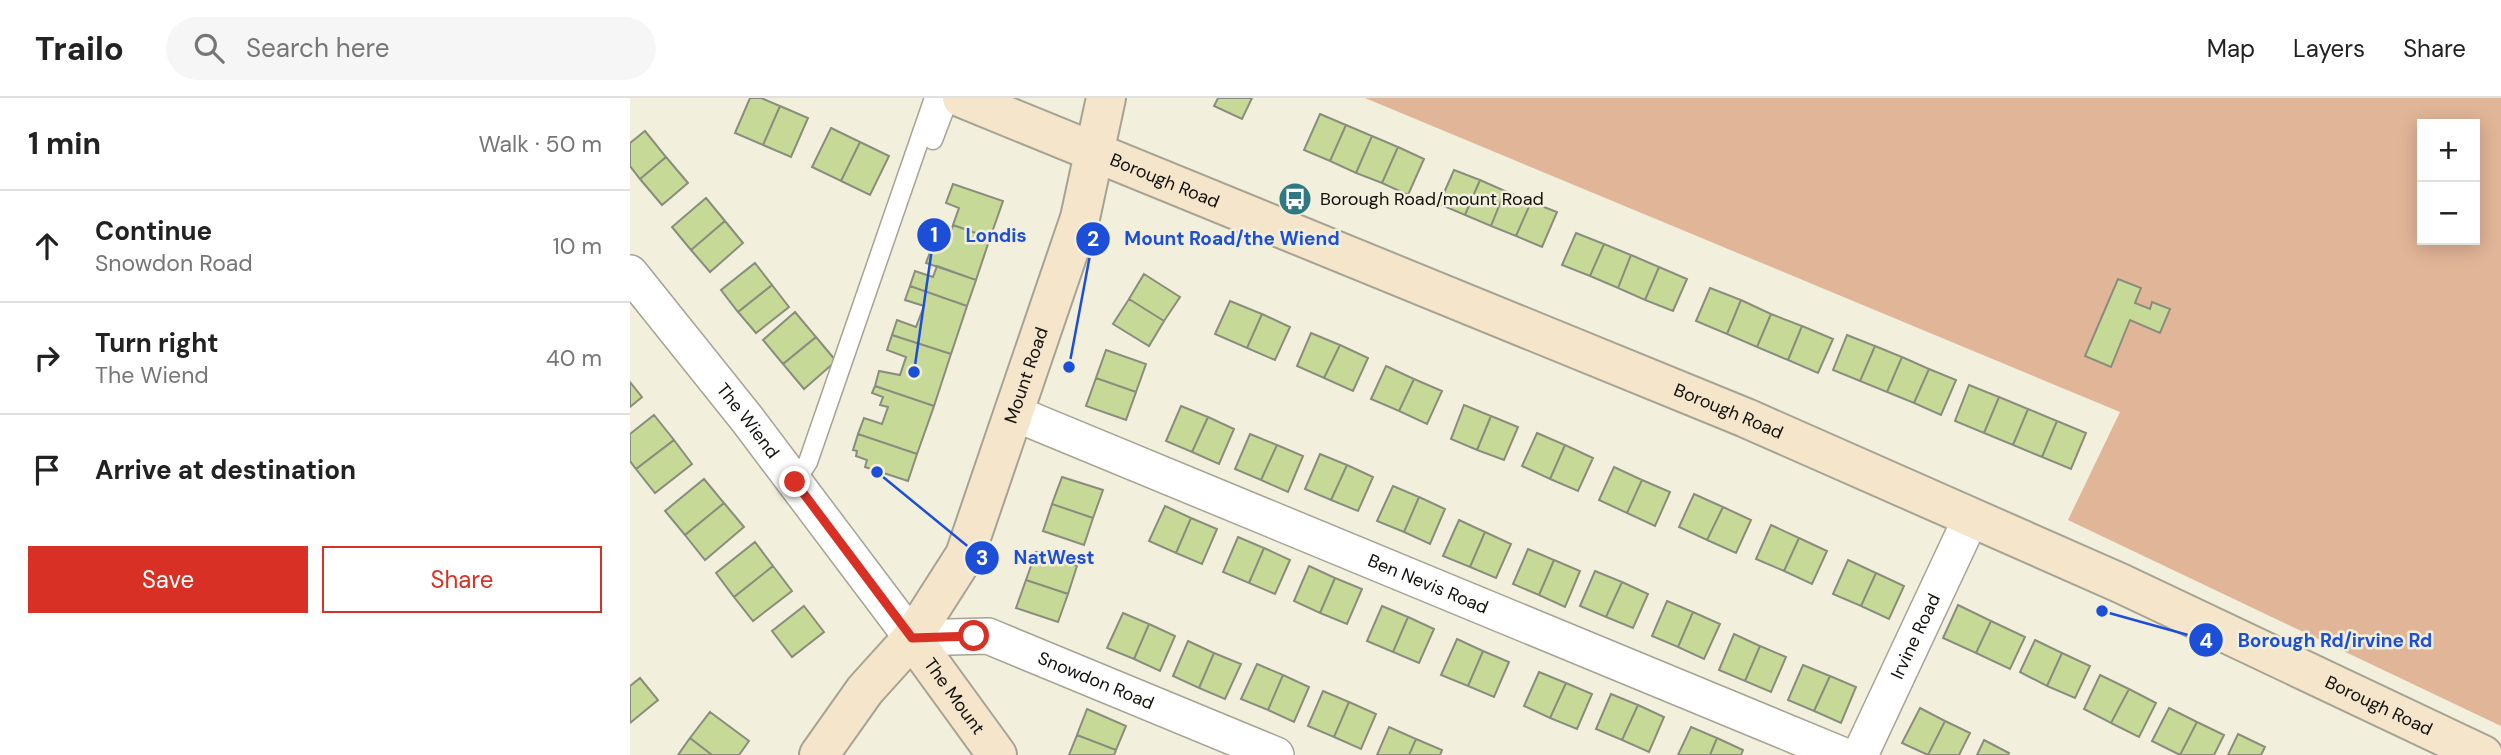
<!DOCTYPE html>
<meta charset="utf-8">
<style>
:root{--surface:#fff;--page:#f6f6f6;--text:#222;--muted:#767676;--line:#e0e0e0;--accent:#d93025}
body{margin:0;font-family:"DM Sans",sans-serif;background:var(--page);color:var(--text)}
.controls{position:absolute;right:21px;top:21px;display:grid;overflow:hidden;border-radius:0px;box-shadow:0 4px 18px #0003}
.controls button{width:63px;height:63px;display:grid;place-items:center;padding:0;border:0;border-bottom:2px solid var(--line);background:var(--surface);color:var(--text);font:35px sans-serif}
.stop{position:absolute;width:21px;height:21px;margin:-16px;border:5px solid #d93025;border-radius:50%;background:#fff}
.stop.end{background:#d93025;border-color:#fff;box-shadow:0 2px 7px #0008}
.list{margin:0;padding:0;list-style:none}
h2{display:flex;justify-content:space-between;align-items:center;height:91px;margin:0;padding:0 28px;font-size:30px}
h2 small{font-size:23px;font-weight:400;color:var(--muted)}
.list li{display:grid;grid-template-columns:46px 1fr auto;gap:21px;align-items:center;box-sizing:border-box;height:112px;padding:0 28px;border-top:2px solid var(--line)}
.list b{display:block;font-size:26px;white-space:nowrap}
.list p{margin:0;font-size:23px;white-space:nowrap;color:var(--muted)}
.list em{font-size:23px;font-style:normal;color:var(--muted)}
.actions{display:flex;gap:14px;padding:21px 28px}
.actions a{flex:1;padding:16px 0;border:2px solid var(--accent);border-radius:0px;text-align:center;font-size:24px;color:var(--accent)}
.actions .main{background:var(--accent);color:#fff}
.icon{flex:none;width:38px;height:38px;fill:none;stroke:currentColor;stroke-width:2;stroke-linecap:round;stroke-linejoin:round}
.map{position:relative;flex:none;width:1871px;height:657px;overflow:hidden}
header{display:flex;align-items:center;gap:42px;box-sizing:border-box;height:98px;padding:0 35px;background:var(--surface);border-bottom:2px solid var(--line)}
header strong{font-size:33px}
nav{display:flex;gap:38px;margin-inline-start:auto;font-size:24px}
.search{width:490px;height:63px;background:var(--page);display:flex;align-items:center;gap:18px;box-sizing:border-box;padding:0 24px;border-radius:38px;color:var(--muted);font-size:26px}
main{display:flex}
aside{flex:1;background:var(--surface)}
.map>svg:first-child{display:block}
</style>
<header>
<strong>Trailo</strong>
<div class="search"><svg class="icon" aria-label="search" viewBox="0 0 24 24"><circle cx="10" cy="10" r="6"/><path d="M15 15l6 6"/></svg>Search here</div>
<nav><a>Map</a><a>Layers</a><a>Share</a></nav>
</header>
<main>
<aside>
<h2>1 min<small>Walk · 50 m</small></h2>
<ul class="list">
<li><svg class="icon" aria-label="ahead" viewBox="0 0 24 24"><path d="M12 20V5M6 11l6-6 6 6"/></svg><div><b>Continue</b><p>Snowdon Road</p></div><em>10 m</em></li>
<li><svg class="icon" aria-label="right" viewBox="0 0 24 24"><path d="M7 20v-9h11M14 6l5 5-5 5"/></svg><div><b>Turn right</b><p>The Wiend</p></div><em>40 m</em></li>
<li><svg class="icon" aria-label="arrive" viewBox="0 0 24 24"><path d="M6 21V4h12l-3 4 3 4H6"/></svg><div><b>Arrive at destination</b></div></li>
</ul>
<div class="actions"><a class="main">Save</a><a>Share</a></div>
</aside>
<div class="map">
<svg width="1871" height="657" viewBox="0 0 1871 657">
<rect width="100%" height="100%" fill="#f2efdd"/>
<path fill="#e1b598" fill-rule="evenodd" d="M 735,0 L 1871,0 L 1871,628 L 1438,422 L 1490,314 ZM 1792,26 L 1845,26 L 1845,142 L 1792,142 Z"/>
<path fill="#c7d997" stroke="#898d7d" stroke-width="2" d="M 120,0 L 131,0 L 150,8 L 133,47 L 105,35 Z
M 588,0 L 622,0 L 612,21 L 584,8 Z
M 150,8 L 178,20 L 161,59 L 133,47 Z
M 690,16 L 716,27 L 700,63 L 674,52 Z
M 716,27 L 742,38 L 726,75 L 700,63 Z
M 201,30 L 230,44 L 211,83 L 182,69 Z
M 15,33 L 36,59 L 10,81 L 0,68 L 0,45 Z
M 742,38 L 768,49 L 752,85 L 726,75 Z
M 230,44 L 259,58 L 240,97 L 211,83 Z
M 768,49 L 794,61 L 778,97 L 752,85 Z
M 36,59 L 58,85 L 32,107 L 10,81 Z
M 824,72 L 850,82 L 835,117 L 809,106 Z
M 850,82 L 875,93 L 861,128 L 835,117 Z
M 323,86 L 373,103 L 360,140 L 323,127 L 329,110 L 316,105 Z
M 875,93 L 901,104 L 886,138 L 861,128 Z
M 76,100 L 95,123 L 61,152 L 42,129 Z
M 901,104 L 927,114 L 912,149 L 886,138 Z
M 95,123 L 113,145 L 80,174 L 61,152 Z
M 323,127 L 360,140 L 346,182 L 296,165 L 305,141 L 317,145 Z
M 946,135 L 974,146 L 960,178 L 932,167 Z
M 974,146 L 1001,157 L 988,190 L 960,178 Z
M 1001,157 L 1029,169 L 1015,202 L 988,190 Z
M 125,165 L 142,187 L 108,214 L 91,192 Z
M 307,168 L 346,182 L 337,208 L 280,188 L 285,173 L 303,179 Z
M 1029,169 L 1057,181 L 1043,213 L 1015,202 Z
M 514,176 L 550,199 L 534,223 L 499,201 Z
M 1488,181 L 1511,190 L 1505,205 L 1520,211 L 1522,204 L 1540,211 L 1530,235 L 1500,222 L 1481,269 L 1455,258 Z
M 142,187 L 159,209 L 126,235 L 108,214 Z
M 280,188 L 337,208 L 321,256 L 262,237 L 267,222 L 286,229 L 294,208 L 275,202 Z
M 1080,190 L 1111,202 L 1097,236 L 1066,223 Z
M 499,201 L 534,223 L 519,248 L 483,226 Z
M 1111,202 L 1141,216 L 1127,249 L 1097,236 Z
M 600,203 L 632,216 L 617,250 L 585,236 Z
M 165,214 L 186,239 L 153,266 L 133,242 Z
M 632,216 L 660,229 L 645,262 L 617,250 Z
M 1141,216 L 1172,228 L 1158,262 L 1127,249 Z
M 1172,228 L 1203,241 L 1188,275 L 1158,262 Z
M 681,235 L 710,247 L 694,280 L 667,268 Z
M 262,237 L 321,256 L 304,308 L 245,288 L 249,273 L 270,277 L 276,259 L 257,252 Z
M 1217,237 L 1245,248 L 1230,283 L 1203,272 Z
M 186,239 L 206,263 L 174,291 L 153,266 Z
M 710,247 L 738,260 L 723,293 L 694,280 Z
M 1245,248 L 1272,259 L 1257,294 L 1230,283 Z
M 476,252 L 516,266 L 506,294 L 466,280 Z
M 1272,259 L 1299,271 L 1284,305 L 1257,294 Z
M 756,268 L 784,281 L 769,313 L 741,301 Z
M 1299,271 L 1326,282 L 1311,317 L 1284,305 Z
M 466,280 L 506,294 L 496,322 L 456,308 Z
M 784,281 L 812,293 L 797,326 L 769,313 Z
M 0,284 L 12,299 L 0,309 Z
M 1339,287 L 1369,299 L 1354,335 L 1325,323 Z
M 245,288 L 304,308 L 287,356 L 228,336 L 234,320 L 252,326 L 258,309 L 250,307 L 253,299 L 242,295 Z
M 1369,299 L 1398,311 L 1383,347 L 1354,335 Z
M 834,307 L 861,318 L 847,352 L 821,341 Z
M 551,308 L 578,319 L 562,354 L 536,343 Z
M 1398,311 L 1427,323 L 1412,359 L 1383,347 Z
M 24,317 L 44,342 L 6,371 L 0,363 L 0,336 Z
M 861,318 L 888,329 L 874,362 L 847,352 Z
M 578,319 L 604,331 L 589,366 L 562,354 Z
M 1427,323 L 1456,335 L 1441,371 L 1412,359 Z
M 907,335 L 935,347 L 920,381 L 892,368 Z
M 228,336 L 287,356 L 278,383 L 235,369 L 237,362 L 226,358 L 227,353 L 223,352 Z
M 620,336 L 647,347 L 631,382 L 605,371 Z
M 44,342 L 62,366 L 25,395 L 6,371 Z
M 647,347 L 673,358 L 658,394 L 631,382 Z
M 935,347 L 963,360 L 948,393 L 920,381 Z
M 690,356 L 717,367 L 701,402 L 675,391 Z
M 717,367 L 743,379 L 728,413 L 701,402 Z
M 984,369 L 1012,382 L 997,415 L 969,402 Z
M 432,379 L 473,392 L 463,420 L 422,406 Z
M 74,381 L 94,405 L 55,437 L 35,413 Z
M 1012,382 L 1040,394 L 1025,428 L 997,415 Z
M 763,388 L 789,399 L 774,434 L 747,423 Z
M 1064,396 L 1093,409 L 1077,442 L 1049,429 Z
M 789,399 L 815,411 L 800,446 L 774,434 Z
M 94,405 L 114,429 L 75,462 L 55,437 Z
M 422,406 L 463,420 L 454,447 L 413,433 Z
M 535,408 L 561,420 L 546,455 L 519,443 Z
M 1093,409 L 1121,422 L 1106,455 L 1077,442 Z
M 561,420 L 587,431 L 572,466 L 546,455 Z
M 829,422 L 855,434 L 840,469 L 813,458 Z
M 1141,427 L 1169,440 L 1154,473 L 1126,461 Z
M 855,434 L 881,446 L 866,480 L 840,469 Z
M 608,439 L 634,450 L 619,485 L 593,474 Z
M 1169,440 L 1197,453 L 1182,486 L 1154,473 Z
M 125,444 L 143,468 L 104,499 L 86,475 Z
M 634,450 L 660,462 L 645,496 L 619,485 Z
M 898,451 L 924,462 L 909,497 L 883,486 Z
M 406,454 L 447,468 L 438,496 L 396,482 Z
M 924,462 L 950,473 L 935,509 L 909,497 Z
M 1218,462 L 1246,475 L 1231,508 L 1203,496 Z
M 143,468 L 162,493 L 123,523 L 104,499 Z
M 679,468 L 705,480 L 690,515 L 664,503 Z
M 965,473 L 992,484 L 976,519 L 950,508 Z
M 1246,475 L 1274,488 L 1259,521 L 1231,508 Z
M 705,480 L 732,491 L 717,526 L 690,515 Z
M 396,482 L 438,496 L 428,524 L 386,510 Z
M 992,484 L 1018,496 L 1003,530 L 976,519 Z
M 1037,503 L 1063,514 L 1048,549 L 1022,538 Z
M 1328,507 L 1361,523 L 1346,555 L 1313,540 Z
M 174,508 L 194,534 L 162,559 L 142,533 Z
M 752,508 L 778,519 L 763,554 L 737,543 Z
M 1063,514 L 1090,526 L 1074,561 L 1048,549 Z
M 493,515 L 519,526 L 504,561 L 477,550 Z
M 778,519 L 804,531 L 789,565 L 763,554 Z
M 1361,523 L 1395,539 L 1380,571 L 1346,555 Z
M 519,526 L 545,538 L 530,573 L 504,561 Z
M 1104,536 L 1130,548 L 1115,583 L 1089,572 Z
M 827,541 L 853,553 L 838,588 L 811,577 Z
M 1405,542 L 1432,555 L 1417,588 L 1390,574 Z
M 558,543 L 584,555 L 569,590 L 543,578 Z
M 1130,548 L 1156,559 L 1141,594 L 1115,583 Z
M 853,553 L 879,564 L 864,599 L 838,588 Z
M 584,555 L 611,566 L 595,601 L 569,590 Z
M 1432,555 L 1460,568 L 1445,600 L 1417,588 Z
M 627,566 L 653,577 L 638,612 L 611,601 Z
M 1173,567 L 1200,578 L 1184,613 L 1158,602 Z
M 909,574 L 936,585 L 920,620 L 894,608 Z
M 653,577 L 679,589 L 664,624 L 638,612 Z
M 1470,577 L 1499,591 L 1481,625 L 1454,611 Z
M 1200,578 L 1226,589 L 1211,625 L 1184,613 Z
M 10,580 L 28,602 L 0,625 L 0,588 Z
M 936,585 L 962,596 L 947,631 L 920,620 Z
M 1499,591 L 1526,605 L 1509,639 L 1481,625 Z
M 693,593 L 719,604 L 704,639 L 678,628 Z
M 981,596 L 1008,607 L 992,642 L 966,631 Z
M 719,604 L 746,616 L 731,651 L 704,639 Z
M 1008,607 L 1034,619 L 1019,654 L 992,642 Z
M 1290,610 L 1315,623 L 1298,657 L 1272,645 Z
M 1539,610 L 1567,624 L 1550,657 L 1522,643 Z
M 457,611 L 496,628 L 486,652 L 447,637 Z
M 80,614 L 119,643 L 109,657 L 82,657 L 60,640 Z
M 1315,623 L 1340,635 L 1329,657 L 1298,657 Z
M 1567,624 L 1594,637 L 1584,657 L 1550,657 Z
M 759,629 L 786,641 L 779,657 L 747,657 Z
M 1061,629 L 1087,640 L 1080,657 L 1048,657 Z
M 1608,636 L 1635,649 L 1631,657 L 1598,657 Z
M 447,637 L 486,652 L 484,657 L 439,657 Z
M 60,640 L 82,657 L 48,657 Z
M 1087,640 L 1113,652 L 1111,657 L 1080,657 Z
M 786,641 L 812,652 L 810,657 L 779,657 Z
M 1354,642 L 1379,655 L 1378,657 L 1347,657 Z"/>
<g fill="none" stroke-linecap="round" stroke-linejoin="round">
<defs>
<path id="lane" d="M 303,42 L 319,0
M 165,384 L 178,364 L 304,0"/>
<g id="street">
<path id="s1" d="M 0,175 L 117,321 L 282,540 L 358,538 L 646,657"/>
<path id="s2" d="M 384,315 L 1212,657"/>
<path id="s3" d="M 1230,657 L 1341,420"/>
</g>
<g id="secondary">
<path id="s4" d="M 332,0 L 1116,320 L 1490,485 L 1853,657"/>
<path id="s5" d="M 282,540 L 367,657"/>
<path id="s6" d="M 189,657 L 235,592 L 282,540 L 335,457 L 450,120 L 476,0"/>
</g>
</defs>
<use href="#lane" stroke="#a6a393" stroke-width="21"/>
<use href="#street" stroke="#a6a393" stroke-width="38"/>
<use href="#secondary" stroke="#a6a393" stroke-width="42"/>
<use href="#lane" stroke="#fff" stroke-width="18"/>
<use href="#street" stroke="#fff" stroke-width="35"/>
<use href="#secondary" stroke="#f4e5cb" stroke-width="38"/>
</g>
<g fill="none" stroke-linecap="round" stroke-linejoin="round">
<path stroke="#d93025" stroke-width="9" d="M 165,384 L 282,540 L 344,538"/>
</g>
<defs>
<symbol id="bus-disc" viewBox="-11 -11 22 22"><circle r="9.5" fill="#317882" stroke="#f2efdd"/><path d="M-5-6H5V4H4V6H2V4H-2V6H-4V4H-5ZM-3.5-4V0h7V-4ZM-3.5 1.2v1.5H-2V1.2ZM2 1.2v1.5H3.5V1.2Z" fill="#fff"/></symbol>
</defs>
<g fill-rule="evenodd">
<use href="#bus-disc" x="646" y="82" width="38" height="38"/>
</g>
<g text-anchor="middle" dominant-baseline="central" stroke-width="5" stroke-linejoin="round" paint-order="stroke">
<g font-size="18" fill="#12110b" stroke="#f2efdd">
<text stroke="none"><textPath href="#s4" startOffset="219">Borough Road</textPath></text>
<text stroke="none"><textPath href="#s6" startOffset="438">Mount Road</textPath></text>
<text stroke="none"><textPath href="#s4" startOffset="828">Borough Road</textPath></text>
<text stroke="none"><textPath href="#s1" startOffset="189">The Wiend</textPath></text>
<text stroke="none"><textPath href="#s2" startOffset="448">Ben Nevis Road</textPath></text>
<text stroke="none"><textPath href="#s3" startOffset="131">Irvine Road</textPath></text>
<text stroke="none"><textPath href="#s1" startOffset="654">Snowdon Road</textPath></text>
<text stroke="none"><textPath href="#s5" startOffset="72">The Mount</textPath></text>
<text stroke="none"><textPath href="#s4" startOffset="1542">Borough Road</textPath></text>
</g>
<g font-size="18" fill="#12110b" stroke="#f2efdd" text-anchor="start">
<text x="690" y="101">Borough Road/mount Road</text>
</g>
</g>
<path fill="none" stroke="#1d4ed8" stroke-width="2.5" d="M284 274L304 137M439 269L463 141M247 374L352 460M1472 513L1576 542"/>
<g fill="#1d4ed8" stroke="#f2efdd" stroke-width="2.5">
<circle cx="284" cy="274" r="7"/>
<circle cx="439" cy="269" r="7"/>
<circle cx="247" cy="374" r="7"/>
<circle cx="1472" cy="513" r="7"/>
<circle cx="304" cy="137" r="18"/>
<circle cx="463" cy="141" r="18"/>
<circle cx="352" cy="460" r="18"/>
<circle cx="1576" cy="542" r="18"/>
</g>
<g font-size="21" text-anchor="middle" font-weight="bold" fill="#fff">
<text x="304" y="144">1</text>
<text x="463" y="148">2</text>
<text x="352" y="467">3</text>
<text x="1576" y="550">4</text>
</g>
<g font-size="19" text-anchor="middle" font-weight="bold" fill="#1d4ed8" stroke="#f2efdd" stroke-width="5" stroke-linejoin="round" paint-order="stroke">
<text x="366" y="144">Londis</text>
<text x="602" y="147">Mount Road/the Wiend</text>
<text x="424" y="466">NatWest</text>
<text x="1705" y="549">Borough Rd/irvine Rd</text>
</g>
</svg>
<div class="controls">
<button>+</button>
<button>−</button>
</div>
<div class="stop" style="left:344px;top:538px"></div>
<div class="stop end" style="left:165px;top:384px"></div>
</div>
</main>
